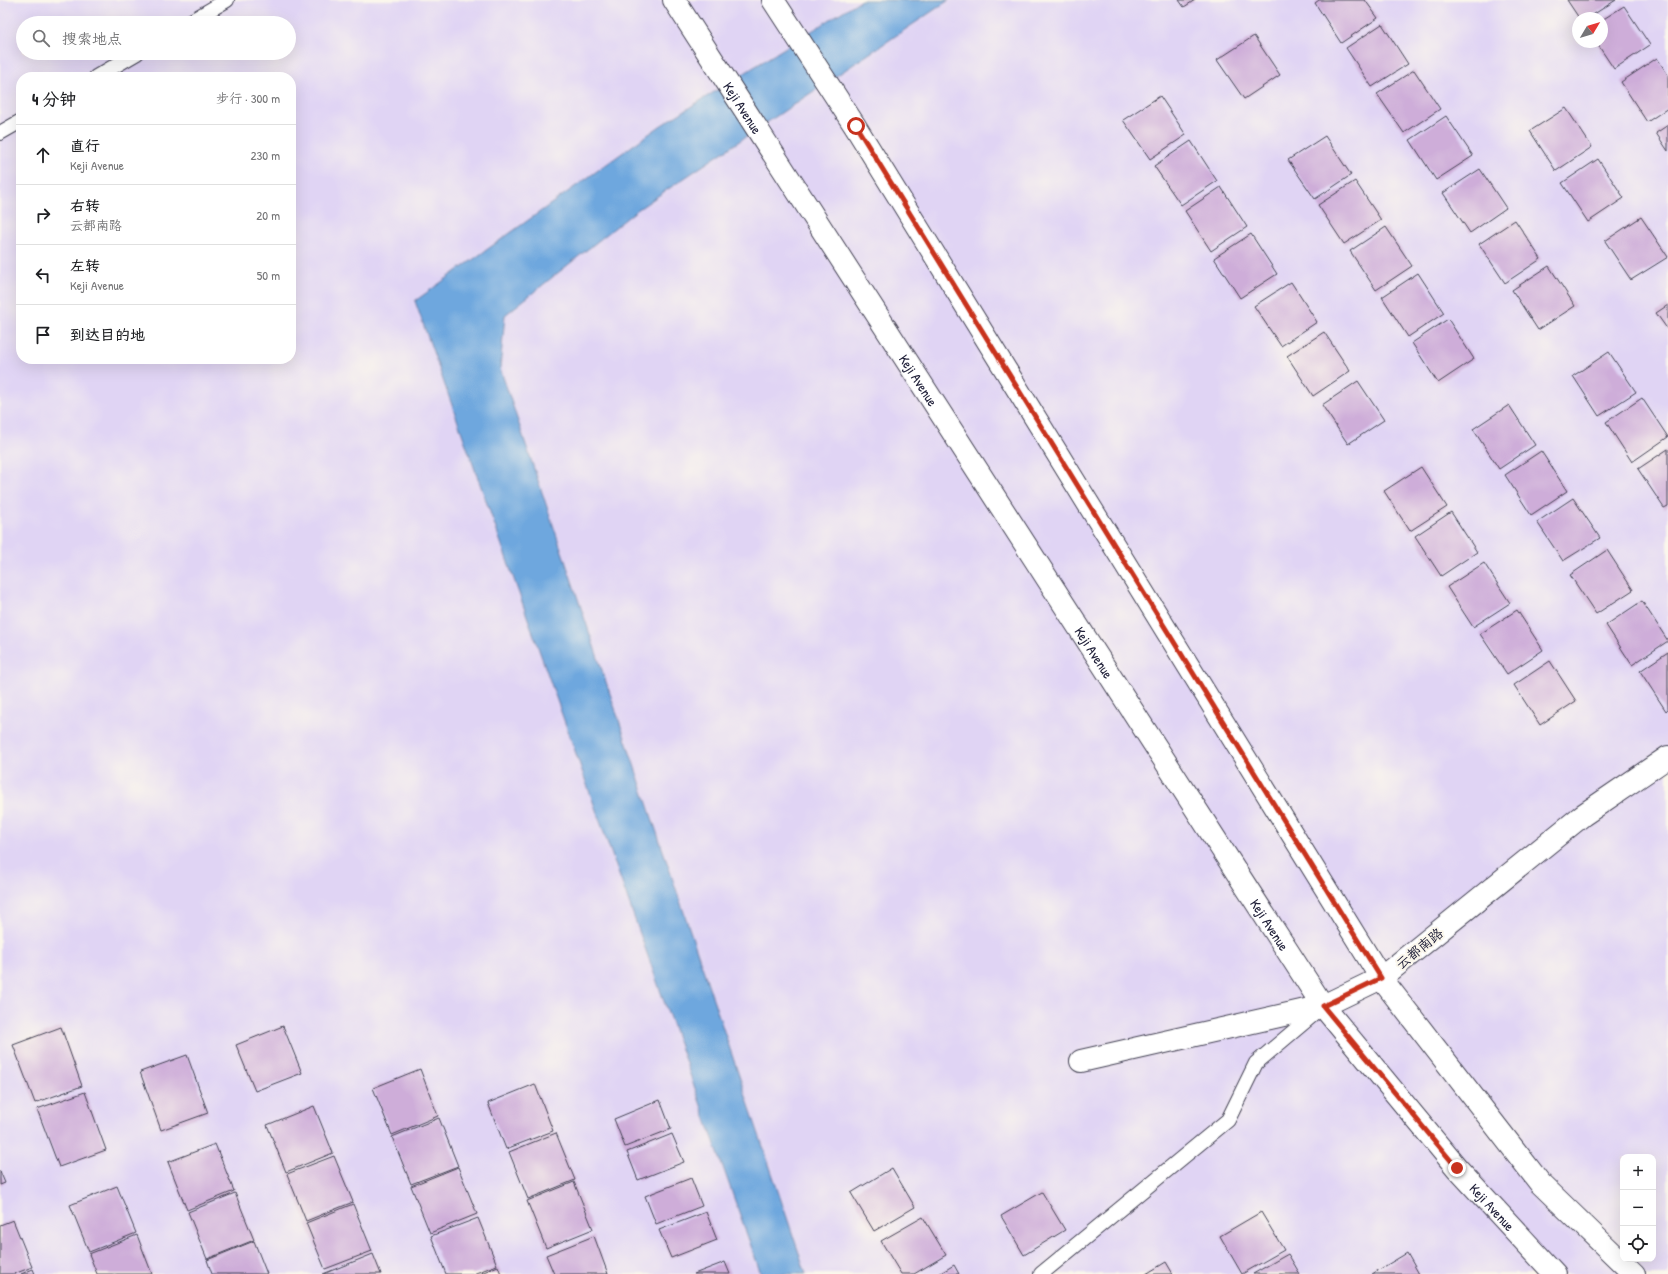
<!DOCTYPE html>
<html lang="zh">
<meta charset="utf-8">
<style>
:root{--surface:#fff;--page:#f2f2f2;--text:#202124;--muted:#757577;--line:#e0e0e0}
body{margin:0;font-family:"Patrick Hand","LXGW WenKai TC",sans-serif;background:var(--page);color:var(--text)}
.controls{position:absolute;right:12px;bottom:12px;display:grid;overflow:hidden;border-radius:8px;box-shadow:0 4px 16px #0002}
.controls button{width:36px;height:36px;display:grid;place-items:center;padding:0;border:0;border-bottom:1px solid var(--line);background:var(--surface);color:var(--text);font:20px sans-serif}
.compass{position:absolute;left:1572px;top:12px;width:36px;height:36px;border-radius:50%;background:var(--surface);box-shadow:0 4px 16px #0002;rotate:52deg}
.stop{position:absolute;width:12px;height:12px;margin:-9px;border:3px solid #c8321e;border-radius:50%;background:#fff}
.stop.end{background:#c8321e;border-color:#fff;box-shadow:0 1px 4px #0008}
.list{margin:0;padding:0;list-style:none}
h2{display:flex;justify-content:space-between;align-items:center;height:52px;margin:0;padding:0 16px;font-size:17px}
h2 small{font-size:13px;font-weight:400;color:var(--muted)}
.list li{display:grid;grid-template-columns:26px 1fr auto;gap:12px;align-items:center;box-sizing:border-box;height:60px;padding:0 16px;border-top:1px solid var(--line)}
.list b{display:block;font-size:15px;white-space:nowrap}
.list p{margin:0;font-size:13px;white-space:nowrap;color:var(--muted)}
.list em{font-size:13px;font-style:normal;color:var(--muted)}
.icon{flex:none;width:22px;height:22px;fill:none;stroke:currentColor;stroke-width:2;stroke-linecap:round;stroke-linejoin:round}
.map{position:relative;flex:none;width:1668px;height:1274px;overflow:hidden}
.search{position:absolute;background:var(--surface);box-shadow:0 4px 16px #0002;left:16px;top:16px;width:280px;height:44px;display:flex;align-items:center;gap:10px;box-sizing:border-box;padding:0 14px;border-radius:22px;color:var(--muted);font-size:15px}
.panel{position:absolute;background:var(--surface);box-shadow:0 4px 16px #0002;left:16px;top:72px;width:280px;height:292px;border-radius:16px}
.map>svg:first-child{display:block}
</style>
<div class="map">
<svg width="1668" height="1274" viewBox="0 0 1668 1274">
<rect width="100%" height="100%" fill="#fbf7ec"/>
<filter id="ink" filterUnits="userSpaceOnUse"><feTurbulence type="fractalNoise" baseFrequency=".025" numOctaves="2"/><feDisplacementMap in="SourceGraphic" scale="8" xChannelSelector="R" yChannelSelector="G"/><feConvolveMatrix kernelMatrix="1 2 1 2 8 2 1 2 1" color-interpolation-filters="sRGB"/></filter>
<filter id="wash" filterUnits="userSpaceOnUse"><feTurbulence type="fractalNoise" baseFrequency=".012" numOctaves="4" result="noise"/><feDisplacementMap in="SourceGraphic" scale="16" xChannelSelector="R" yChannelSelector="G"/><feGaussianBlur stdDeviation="0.9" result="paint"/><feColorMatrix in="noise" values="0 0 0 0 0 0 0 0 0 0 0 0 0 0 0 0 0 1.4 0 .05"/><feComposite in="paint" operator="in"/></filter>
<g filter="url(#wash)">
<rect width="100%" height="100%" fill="#f6ead5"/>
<path fill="#e0d4f4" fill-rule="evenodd" d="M 0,0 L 1668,0 L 1668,1274 L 0,1274 ZM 1578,18 L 1602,18 L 1602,42 L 1578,42 ZM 23,23 L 289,23 L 289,53 L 23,53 ZM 21,77 L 291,77 L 291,359 L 21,359 ZM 1623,1157 L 1653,1157 L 1653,1259 L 1623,1259 Z"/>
<path fill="#6ea7de" stroke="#48648c" d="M 861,0 L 949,0 L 637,210 L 505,315 L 500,368 L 806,1274 L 761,1274 L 415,301 L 660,126 Z"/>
<g id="blocks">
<path fill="#ceadd9" d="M 1179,0 L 1195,0 L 1184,7 Z
M 1319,0 L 1365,0 L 1378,18 L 1341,43 L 1315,3 Z
M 1567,0 L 1616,0 L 1588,18 L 1579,18 Z
M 1624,6 L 1650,45 L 1614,69 L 1596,42 L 1602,42 L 1602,20 Z
M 1382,24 L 1408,64 L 1372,87 L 1346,48 Z
M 1254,36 L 1280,75 L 1244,99 L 1217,60 Z
M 1657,58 L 1668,75 L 1668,108 L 1647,122 L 1621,82 Z
M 1414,70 L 1440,109 L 1404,133 L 1377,94 Z
M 1160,96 L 1186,135 L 1150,159 L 1123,120 Z
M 1566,108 L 1592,147 L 1556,171 L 1530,131 Z
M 1446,116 L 1473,156 L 1436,180 L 1410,140 Z
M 1668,125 L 1668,151 L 1656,133 Z
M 1325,136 L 1351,175 L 1315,199 L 1288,160 Z
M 1191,141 L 1217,181 L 1181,205 L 1154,166 Z
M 1598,159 L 1624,198 L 1588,222 L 1562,183 Z
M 1480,169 L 1506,208 L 1470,233 L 1443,193 Z
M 1355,181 L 1381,220 L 1344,244 L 1318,205 Z
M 1221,187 L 1247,227 L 1211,251 L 1185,211 Z
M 1641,217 L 1668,257 L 1631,280 L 1605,241 Z
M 1515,220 L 1541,259 L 1505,283 L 1479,244 Z
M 1386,227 L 1412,266 L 1376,290 L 1350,251 Z
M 1251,234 L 1277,274 L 1240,298 L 1214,258 Z
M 1549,266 L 1575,306 L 1538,330 L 1512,290 Z
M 1418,273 L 1444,313 L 1408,337 L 1382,297 Z
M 1291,282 L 1317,322 L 1281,346 L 1254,306 Z
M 1668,305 L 1668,330 L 1656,313 Z
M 1448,319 L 1474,359 L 1438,383 L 1412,343 Z
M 1324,332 L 1350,371 L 1313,396 L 1287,356 Z
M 1609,352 L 1636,392 L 1599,416 L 1573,376 Z
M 1358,381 L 1384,420 L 1348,444 L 1322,405 Z
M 1642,398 L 1668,437 L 1632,462 L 1606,422 Z
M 1509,405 L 1535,445 L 1499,469 L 1473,429 Z
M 1668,449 L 1668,506 L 1664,508 L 1638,469 Z
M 1541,451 L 1567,491 L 1531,515 L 1505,475 Z
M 1421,467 L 1447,507 L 1410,531 L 1384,491 Z
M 1573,498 L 1600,538 L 1563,561 L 1537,522 Z
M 1451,512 L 1477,552 L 1441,576 L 1415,536 Z
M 1607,550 L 1633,590 L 1596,614 L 1570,575 Z
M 1484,563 L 1510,603 L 1473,627 L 1447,587 Z
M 1642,601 L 1668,641 L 1632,665 L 1606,625 Z
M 1517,610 L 1543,650 L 1507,674 L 1480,634 Z
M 1668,652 L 1668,709 L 1666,711 L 1640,671 Z
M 1550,661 L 1576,701 L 1540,725 L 1514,685 Z
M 283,1026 L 302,1073 L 255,1091 L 236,1045 Z
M 61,1027 L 82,1086 L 35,1103 L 13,1045 Z
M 187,1055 L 208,1113 L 161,1130 L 140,1072 Z
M 420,1069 L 438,1116 L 392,1135 L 373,1088 Z
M 535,1084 L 553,1131 L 506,1149 L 488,1103 Z
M 85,1092 L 106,1150 L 59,1167 L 37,1109 Z
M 660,1100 L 671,1129 L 625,1147 L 614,1119 Z
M 314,1106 L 333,1153 L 286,1172 L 267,1125 Z
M 439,1118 L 458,1166 L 411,1184 L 392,1137 Z
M 556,1133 L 575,1180 L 528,1199 L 509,1152 Z
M 672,1134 L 684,1162 L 638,1180 L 627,1152 Z
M 215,1144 L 234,1191 L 187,1210 L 168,1162 Z
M 334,1156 L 353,1202 L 306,1221 L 287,1174 Z
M 458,1167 L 477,1214 L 430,1233 L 411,1186 Z
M 892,1168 L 915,1207 L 874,1231 L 851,1193 Z
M 0,1171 L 5,1183 L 0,1185 Z
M 691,1178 L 702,1206 L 656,1224 L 645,1196 Z
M 574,1182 L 593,1229 L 546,1248 L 527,1201 Z
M 117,1186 L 136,1233 L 89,1252 L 70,1205 Z
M 1042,1192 L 1065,1230 L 1024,1255 L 1001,1216 Z
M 235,1193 L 254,1240 L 207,1259 L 188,1212 Z
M 353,1204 L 372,1251 L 325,1269 L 306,1223 Z
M 706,1212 L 717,1240 L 671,1258 L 659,1230 Z
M 1261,1212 L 1284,1250 L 1242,1274 L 1220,1236 Z
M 923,1217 L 946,1255 L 914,1274 L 901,1274 L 881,1241 Z
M 478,1218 L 497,1265 L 473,1274 L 446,1274 L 431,1236 Z
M 13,1220 L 32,1267 L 14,1274 L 0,1274 L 0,1225 Z
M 137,1235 L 152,1274 L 97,1274 L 89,1254 Z
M 594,1236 L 608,1274 L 554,1274 L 546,1255 Z
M 254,1241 L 267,1274 L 212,1274 L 207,1260 Z
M 1407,1253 L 1419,1274 L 1372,1274 Z
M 373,1254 L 381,1274 L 323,1274 Z
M 1288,1254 L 1300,1274 L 1253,1274 Z
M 725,1262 L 730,1274 L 694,1274 Z
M 1166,1262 L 1173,1274 L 1146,1274 Z
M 954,1265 L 959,1274 L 939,1274 Z
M 498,1266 L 501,1274 L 479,1274 Z
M 33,1269 L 35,1274 L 21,1274 Z"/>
</g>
</g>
<g filter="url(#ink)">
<use href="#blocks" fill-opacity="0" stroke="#424052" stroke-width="1"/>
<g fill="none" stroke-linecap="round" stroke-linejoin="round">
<defs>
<path id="service" d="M 188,23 L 227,0
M 96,77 L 137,53
M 0,133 L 21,121
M 1041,1274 L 1228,1120 L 1256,1063 L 1320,1009"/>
<path id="minor" d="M 1081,1061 L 1323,1006 L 1381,978 L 1583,815 L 1668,757"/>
<g id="tertiary">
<path id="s1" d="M 674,0 L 1323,1006 L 1457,1168 L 1555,1274"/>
<path d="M 773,0 L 855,126 L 1381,978 L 1540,1183 L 1634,1274"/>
</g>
</defs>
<use href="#service" stroke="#424052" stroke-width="16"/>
<use href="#minor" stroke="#424052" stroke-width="24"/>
<use href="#tertiary" stroke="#424052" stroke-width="24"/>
<use href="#service" stroke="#fff" stroke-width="14"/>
<use href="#minor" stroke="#fff" stroke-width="22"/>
<use href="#tertiary" stroke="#fff" stroke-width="22"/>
</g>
</g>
<g fill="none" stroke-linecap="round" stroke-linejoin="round" filter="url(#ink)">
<path stroke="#c8321e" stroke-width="5" d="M 856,126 L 1381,978 L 1323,1006 L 1457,1168"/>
</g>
<g text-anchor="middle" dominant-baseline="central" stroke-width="4" stroke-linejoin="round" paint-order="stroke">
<g font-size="14" fill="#22223b" stroke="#fbf7ec">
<text stroke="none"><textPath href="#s1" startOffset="128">Keji Avenue</textPath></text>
<text stroke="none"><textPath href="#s1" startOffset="452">Keji Avenue</textPath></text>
<text stroke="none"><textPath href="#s1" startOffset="776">Keji Avenue</textPath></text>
<text stroke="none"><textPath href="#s1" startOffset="1100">Keji Avenue</textPath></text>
<text transform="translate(1419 948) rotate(-39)">云都南路</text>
<text stroke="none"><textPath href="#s1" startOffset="1460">Keji Avenue</textPath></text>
</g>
</g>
</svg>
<div class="controls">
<button>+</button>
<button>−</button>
<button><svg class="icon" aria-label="locate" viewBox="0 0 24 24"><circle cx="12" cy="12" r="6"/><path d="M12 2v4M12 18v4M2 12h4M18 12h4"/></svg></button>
</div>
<svg class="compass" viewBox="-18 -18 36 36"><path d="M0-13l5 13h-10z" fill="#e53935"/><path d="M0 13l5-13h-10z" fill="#757577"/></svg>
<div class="stop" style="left:856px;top:126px"></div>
<div class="stop end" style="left:1457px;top:1168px"></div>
<div class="search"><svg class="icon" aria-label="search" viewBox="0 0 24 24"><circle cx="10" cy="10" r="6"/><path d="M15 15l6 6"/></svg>搜索地点</div>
<section class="panel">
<h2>4 分钟<small>步行 · 300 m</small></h2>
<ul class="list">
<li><svg class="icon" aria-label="ahead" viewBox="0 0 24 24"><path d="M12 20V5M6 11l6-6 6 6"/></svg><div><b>直行</b><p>Keji Avenue</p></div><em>230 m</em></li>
<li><svg class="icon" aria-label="right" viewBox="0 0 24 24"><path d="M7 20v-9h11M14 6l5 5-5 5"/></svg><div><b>右转</b><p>云都南路</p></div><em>20 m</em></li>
<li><svg class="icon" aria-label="left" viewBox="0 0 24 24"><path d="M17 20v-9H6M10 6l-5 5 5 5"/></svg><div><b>左转</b><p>Keji Avenue</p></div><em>50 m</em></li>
<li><svg class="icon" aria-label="arrive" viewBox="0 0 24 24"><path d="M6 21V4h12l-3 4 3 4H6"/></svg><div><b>到达目的地</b></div></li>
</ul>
</section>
</div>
